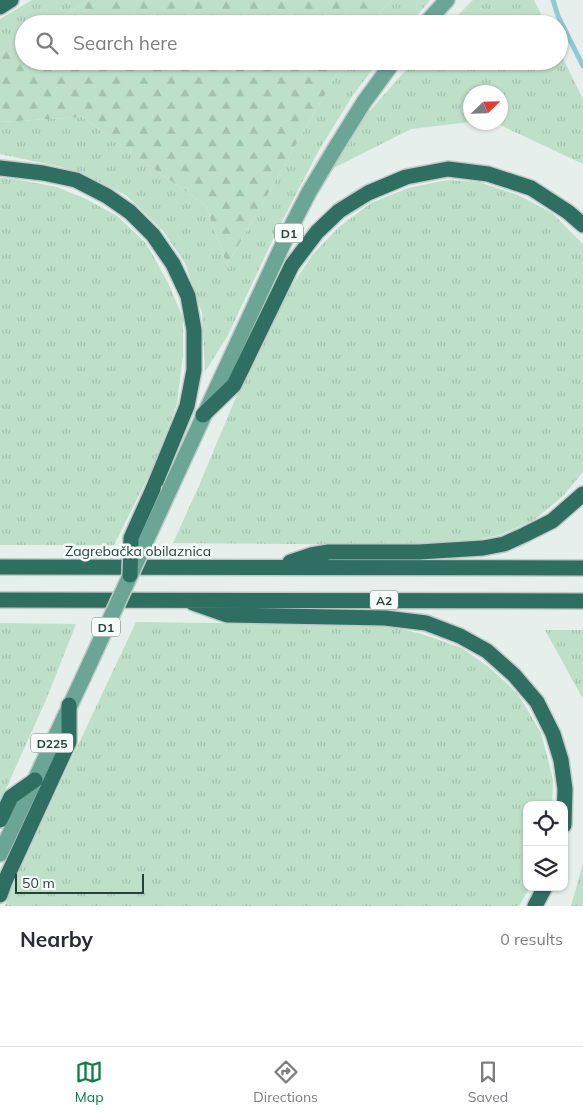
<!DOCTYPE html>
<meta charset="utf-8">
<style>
:root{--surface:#fff;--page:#f7f7f7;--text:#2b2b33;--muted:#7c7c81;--line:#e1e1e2;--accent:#0b8043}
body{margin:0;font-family:Mulish,sans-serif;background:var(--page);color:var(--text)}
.controls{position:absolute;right:15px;bottom:15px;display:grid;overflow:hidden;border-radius:10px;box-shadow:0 1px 4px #0004}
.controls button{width:45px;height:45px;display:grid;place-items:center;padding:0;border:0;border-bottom:1px solid var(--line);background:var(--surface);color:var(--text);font:25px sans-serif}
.compass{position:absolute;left:463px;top:85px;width:45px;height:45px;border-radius:50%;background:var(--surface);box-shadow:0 1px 4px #0004;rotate:67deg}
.scale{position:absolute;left:15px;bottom:12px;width:129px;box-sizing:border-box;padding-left:5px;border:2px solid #24423a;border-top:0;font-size:14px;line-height:18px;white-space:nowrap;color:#24423a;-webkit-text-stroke:4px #f7fbf9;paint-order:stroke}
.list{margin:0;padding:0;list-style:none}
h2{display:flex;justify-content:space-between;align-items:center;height:65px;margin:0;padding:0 20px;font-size:21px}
h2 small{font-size:16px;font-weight:400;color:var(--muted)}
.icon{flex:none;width:28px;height:28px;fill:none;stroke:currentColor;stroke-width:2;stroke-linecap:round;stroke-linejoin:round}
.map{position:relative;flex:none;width:583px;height:906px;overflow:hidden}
.search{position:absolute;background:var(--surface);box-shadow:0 1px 4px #0004;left:15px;right:15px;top:15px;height:55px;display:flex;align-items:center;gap:12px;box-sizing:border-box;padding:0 18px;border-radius:28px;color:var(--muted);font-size:19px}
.sheet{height:140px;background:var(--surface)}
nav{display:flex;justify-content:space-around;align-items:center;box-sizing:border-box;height:70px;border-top:1px solid var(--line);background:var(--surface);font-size:14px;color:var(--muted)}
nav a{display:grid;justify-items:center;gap:2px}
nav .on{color:var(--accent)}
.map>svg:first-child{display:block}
</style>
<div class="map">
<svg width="583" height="906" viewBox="0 0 583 906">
<defs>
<pattern id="grass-tufts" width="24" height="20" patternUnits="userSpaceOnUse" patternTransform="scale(1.25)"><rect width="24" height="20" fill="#bfe0c8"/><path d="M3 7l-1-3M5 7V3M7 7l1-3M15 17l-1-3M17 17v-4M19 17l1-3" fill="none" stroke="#a4c1ad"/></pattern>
<pattern id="forest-firs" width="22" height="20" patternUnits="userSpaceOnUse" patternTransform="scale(1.25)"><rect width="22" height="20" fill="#bfe0c8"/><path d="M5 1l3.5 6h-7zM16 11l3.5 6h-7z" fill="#a4c1ad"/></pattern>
</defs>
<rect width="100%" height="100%" fill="#e6efeb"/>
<path fill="url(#grass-tufts)" d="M 32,0 L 89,0 L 50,24 L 24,24 L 24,40 L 0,54 L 0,19 Z
M 391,0 L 430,0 L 410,24 L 370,24 Z
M 473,0 L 534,0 L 546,24 L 449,24 Z
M 559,50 L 583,99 L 583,164 L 496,123 L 500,122 L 500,92 L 470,92 L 470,122 L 411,129 L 332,169 L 366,115 L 414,61 L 559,61 Z
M 344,61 L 379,61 L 353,95 L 319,150 L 276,233 L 228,335 L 205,372 L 202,313 L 185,263 L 163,231 L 127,196 L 84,174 L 61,167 L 0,154 L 0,122 L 82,117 L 206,206 L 227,265 Z
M 0,178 L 14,179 L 57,187 L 86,199 L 117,216 L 146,243 L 168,283 L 183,318 L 183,354 L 177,404 L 153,467 L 114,545 L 0,545 Z
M 447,180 L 479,182 L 518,195 L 552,213 L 583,244 L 583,472 L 563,496 L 534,520 L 500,535 L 469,541 L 416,545 L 173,543 L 198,488 L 244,378 L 287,293 L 313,254 L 339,227 L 371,203 L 408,188 Z
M 136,622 L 384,625 L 422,634 L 462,648 L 490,668 L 518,694 L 541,733 L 553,780 L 552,805 L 527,805 L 527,887 L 530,887 L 519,906 L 5,906 L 14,881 Z
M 0,623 L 76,624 L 46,700 L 0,802 Z
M 545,630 L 583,630 L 583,699 Z
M 583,863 L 583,906 L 571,906 Z"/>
<path fill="url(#forest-firs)" d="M 89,0 L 391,0 L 370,24 L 50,24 Z
M 24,40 L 24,61 L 344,61 L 227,265 L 206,206 L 82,117 L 0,122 L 0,54 Z"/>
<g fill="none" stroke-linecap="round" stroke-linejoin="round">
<path stroke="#8ec9d4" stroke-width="5" d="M 553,0 L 558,16 L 583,66"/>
<defs>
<path id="major" d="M 425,24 L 447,0
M 170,489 L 290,229 L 309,192 L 336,147 L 364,102 L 394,61
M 0,854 L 83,678"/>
<path id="highway" d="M 0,7 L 11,0
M 0,168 L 43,173 L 76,180 L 107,196 L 130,212 L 153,235 L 173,264 L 188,296 L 194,330 L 194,370 L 187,406 L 153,489
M 203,415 L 234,385 L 292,265 L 317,232 L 339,211 L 368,193 L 406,177 L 448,169 L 488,174 L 531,188 L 568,212 L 583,225
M 290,562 L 311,555 L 329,552 L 419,552 L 483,548 L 504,544 L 524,535 L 552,521 L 583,494
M 0,567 L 583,568
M 0,600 L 583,601
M 193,603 L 227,615 L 385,618 L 426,623 L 460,636 L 487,651 L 514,675 L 537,702 L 553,734 L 561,760 L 565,789 L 564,825
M 0,820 L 11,797 L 35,780
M 0,895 L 5,881 L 69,742 L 69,705
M 535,906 L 545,887"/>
</defs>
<use href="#major" stroke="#c2cac8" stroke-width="18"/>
<use href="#highway" stroke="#c2cac8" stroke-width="18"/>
<use href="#major" stroke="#6aa596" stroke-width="15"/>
<use href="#highway" stroke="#2f6f62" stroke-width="15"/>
<defs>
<path id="major-bridge" d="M 83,678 L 170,489"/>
<path id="highway-bridge" d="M 130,575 L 131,538 L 153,489"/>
</defs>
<use href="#major-bridge" stroke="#c2cac8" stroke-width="18" stroke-linecap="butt"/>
<use href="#highway-bridge" stroke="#c2cac8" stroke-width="18" stroke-linecap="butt"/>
<use href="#major-bridge" stroke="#6aa596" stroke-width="15"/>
<use href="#highway-bridge" stroke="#2f6f62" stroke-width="15"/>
</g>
<g text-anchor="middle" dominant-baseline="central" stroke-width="5" stroke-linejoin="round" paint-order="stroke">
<g fill="#f7fbf9" stroke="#637a73" stroke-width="1">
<rect x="275" y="223.5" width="28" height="19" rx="4"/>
<rect x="370" y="590.5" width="28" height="19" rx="4"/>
<rect x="92" y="617.5" width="28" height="19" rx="4"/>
<rect x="31" y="733.5" width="42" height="19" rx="4"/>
</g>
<g font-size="12" font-weight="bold" fill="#24423a">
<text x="289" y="233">D1</text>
<text x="384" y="600">A2</text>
<text x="106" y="627">D1</text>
<text x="52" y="743">D225</text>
</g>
<g font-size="14" fill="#24423a" stroke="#f7fbf9">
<text x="138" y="551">Zagrebačka obilaznica</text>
</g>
</g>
</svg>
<div class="controls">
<button><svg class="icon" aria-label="locate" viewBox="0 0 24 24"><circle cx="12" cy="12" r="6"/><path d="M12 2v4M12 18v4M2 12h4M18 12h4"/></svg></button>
<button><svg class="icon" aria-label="layers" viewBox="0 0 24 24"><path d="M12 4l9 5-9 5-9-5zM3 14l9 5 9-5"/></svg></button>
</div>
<svg class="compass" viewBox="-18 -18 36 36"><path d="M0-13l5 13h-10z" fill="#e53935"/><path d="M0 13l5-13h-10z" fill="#7c7c81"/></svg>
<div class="scale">50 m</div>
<div class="search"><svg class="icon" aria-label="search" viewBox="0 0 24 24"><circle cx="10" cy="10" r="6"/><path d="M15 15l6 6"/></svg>Search here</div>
</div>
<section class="sheet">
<h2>Nearby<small>0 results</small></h2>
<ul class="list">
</ul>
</section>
<nav>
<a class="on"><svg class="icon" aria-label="map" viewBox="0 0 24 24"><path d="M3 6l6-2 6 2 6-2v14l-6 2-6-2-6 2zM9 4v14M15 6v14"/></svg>Map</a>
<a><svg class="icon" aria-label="directions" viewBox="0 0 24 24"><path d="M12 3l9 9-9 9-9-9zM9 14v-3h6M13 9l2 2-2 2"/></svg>Directions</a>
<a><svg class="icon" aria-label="saved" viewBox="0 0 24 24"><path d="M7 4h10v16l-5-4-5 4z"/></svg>Saved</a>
</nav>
